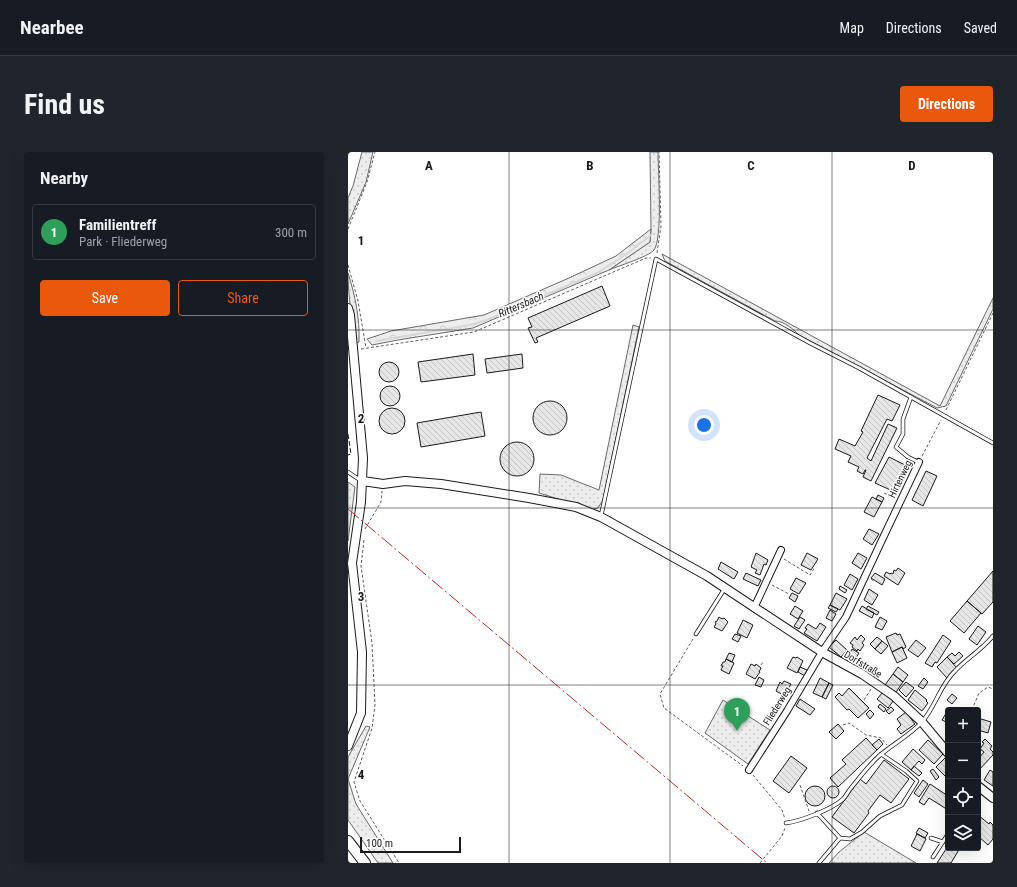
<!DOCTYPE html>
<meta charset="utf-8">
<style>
:root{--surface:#171b24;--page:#20242c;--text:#f1f3f6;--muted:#9ea1a6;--line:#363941;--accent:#ea580c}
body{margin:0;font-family:"Roboto Condensed",sans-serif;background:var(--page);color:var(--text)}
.controls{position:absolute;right:12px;bottom:12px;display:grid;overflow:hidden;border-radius:4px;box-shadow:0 4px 16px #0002}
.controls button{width:36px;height:36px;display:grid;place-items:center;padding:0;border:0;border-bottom:1px solid var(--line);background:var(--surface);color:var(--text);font:20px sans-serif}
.scale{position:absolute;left:12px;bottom:10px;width:101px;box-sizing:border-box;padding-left:4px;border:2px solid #1a1a1a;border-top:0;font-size:11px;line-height:14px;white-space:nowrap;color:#1a1a1a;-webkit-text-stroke:3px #fff;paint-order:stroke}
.you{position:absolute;left:356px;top:273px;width:14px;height:14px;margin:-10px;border:3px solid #fff;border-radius:50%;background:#1a73e8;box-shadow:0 0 0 6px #1a73e833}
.badge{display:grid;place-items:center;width:26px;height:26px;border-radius:50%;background:var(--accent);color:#fff;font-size:13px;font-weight:700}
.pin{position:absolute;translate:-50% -33px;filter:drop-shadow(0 1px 2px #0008)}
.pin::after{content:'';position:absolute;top:21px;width:14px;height:12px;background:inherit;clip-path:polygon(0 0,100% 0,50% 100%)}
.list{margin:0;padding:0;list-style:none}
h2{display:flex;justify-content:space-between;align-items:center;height:52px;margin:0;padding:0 16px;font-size:17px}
h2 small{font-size:13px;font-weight:400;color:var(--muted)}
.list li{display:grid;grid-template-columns:26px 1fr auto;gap:12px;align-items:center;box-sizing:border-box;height:56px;margin:0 8px 8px;padding:0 8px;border:1px solid var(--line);border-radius:4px}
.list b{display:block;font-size:15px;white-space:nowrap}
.list p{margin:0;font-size:13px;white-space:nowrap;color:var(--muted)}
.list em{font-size:13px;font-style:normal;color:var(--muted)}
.actions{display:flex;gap:8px;padding:12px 16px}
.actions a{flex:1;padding:9px 0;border:1px solid var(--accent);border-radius:4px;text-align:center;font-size:14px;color:var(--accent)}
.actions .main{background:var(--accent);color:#fff}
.icon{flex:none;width:22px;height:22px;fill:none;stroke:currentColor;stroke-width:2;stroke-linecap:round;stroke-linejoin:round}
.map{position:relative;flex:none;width:645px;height:711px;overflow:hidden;border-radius:4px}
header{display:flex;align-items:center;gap:24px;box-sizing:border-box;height:56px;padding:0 20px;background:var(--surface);border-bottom:1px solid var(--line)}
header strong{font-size:19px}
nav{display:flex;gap:22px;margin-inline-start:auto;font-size:14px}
.intro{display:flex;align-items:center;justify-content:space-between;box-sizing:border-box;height:96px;padding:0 24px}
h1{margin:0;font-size:28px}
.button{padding:10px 18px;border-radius:4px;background:var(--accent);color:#fff;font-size:14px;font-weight:700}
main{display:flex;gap:24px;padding:0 24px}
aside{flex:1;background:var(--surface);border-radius:4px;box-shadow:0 4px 16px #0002}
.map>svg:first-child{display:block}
</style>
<header>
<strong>Nearbee</strong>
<nav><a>Map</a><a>Directions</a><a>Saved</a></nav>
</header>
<div class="intro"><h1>Find us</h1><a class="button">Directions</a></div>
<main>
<aside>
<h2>Nearby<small></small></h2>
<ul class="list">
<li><span class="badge" style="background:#2e9e5b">1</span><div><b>Familientreff</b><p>Park · Fliederweg</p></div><em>300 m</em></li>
</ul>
<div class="actions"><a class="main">Save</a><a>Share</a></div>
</aside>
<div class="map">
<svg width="645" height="711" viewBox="0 0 645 711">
<defs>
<pattern id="grass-dots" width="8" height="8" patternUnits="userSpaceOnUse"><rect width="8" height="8" fill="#ededed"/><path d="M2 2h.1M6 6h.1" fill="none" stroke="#cbcbcb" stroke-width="1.8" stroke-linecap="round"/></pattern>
<pattern id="forest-crowns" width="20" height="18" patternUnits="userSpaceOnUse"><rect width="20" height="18" fill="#ededed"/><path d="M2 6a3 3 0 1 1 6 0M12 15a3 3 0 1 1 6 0" fill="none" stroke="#cbcbcb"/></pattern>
<pattern id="building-back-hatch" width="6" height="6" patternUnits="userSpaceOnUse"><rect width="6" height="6" fill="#e6e6e6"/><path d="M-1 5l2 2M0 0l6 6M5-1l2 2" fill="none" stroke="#c5c5c5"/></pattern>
</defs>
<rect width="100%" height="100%" fill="#fff"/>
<path fill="url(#grass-dots)" stroke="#6a6a6a" d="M 14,0 L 25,0 L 18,30 L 0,72 L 0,46 L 5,34 Z
M 302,0 L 310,0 C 310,18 315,86 306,98 C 300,105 270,114 261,118 L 302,90 L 303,77 Z
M 314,102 L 592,254 L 645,146 L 645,157 L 598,254 L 589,256 L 451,183 C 445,177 436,169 427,169 L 317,109 Z
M 0,121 C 7,143 12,167 11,190 L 8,191 C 4,167 0,144 0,121 Z
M 285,173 L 291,175 L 255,348 L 250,356 L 242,358 L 223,351 L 191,341 L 192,322 L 213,323 L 251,338 Z
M 0,330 L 7,335 L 0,389 Z
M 375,548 L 422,578 L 400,612 L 357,581 Z
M 18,574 L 22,575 L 0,627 L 8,652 L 45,711 L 30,711 L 0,668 L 0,605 Z
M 516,680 L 568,711 L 481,711 L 491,700 Z"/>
<path fill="url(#forest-crowns)" stroke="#6a6a6a" d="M 303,77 L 302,90 L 261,118 L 125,176 L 50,188 L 24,193 L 19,187 L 43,179 L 136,163 L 221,126 L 268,104 Z"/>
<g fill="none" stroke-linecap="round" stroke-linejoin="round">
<path stroke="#d7d7d7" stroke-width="2" d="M 28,189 L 122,173 L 139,168 L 249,121 L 277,103 L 303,83"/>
</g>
<path fill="url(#building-back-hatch)" stroke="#1a1a1a" d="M 254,134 L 262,154 L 188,186 L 190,190 L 187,191 L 180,176 L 184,175 L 180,166 Z
M 125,202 L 127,223 L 73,230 L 70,210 Z
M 174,202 L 175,216 L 139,221 L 137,207 Z
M31 220a10 10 0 1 1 20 0a10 10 0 1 1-20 0Z
M32 244a10 10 0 1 1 20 0a10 10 0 1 1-20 0Z
M 530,243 L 552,253 L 544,269 L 539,267 L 519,306 L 523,309 L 540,272 L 549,276 L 523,329 L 515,325 L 518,318 L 517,318 L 515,322 L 509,319 L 511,315 L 500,310 L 503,304 L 487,297 L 491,287 L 507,294 L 515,280 L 513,279 Z
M185 266a17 17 0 1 1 34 0a17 17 0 1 1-34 0Z
M31 269a13 13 0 1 1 26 0a13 13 0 1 1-26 0Z
M 133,260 L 137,284 L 73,295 L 69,271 Z
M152 307a17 17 0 1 1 34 0a17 17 0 1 1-34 0Z
M 541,305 L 561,315 L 549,341 L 527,331 Z
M 578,319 L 589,324 L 575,354 L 564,348 Z
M 530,343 L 536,346 L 534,350 L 528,347 Z
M 524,345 L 534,350 L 526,365 L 516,360 Z
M 521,377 L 531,382 L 524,393 L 515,387 Z
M 408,401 L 420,408 L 418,413 L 416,412 L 412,423 L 407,421 L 409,418 L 403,415 Z
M 459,401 L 470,407 L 463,418 L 453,413 Z
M 510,401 L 519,406 L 513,417 L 504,411 Z
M 373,410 L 390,420 L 386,427 L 370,417 Z
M 550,416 L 557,421 L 550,433 L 536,424 L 538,420 L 542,422 L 543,421 L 545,422 L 546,418 L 548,419 Z
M 645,419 L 645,450 L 634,462 L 619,449 Z
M 398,421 L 413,428 L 410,434 L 395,427 Z
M 527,421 L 537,427 L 534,433 L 523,426 Z
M 502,422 L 510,427 L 504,438 L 496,433 Z
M 448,426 L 458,431 L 451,442 L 442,437 Z
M 492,434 L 499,438 L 497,441 L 491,437 Z
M 521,437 L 530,443 L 524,453 L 516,448 Z
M 444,441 L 450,444 L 447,450 L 441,446 Z
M 488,441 L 499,447 L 492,458 L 482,453 Z
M 619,449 L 633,461 L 616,481 L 602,469 Z
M 482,453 L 490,457 L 488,460 L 480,456 Z
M 447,454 L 455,459 L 450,467 L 442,462 Z
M 514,454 L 526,461 L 524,466 L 511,459 Z
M 520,454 L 531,460 L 529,463 L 518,457 Z
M 482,458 L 488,462 L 484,469 L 478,466 Z
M 371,465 L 374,467 L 376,466 L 380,470 L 374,479 L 366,475 L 368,472 L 367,470 L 369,469 Z
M 452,465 L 457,468 L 451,477 L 446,474 Z
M 532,465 L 539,469 L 534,478 L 527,475 Z
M 395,468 L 405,473 L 399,486 L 389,481 Z
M 472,471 L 478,475 L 469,489 L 456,481 L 459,477 L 457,476 L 460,472 L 468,477 Z
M 630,474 L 638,480 L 629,493 L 621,487 Z
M 548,481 L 549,483 L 552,482 L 558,495 L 555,497 L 554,495 L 544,500 L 538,485 Z
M 387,482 L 393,484 L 390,490 L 384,487 Z
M 513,483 L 517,487 L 514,491 L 516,493 L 512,499 L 510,497 L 509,499 L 504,495 L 505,493 L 502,491 L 507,485 L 509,488 Z
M 595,483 L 603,489 L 589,511 L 587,510 L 584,515 L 577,511 Z
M 529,485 L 534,489 L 527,497 L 522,492 Z
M 488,488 L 499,498 L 493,505 L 481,495 Z
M 568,488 L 578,496 L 570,505 L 560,498 Z
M 534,489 L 540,494 L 533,502 L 527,497 Z
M 554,495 L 559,506 L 549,511 L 544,500 Z
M 504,497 L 511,501 L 506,509 L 500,505 Z
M 611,500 L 615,504 L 606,512 L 599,505 L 604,501 L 607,504 Z
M 381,501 L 387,503 L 384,510 L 378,507 Z
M 445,505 L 448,506 L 449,505 L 455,509 L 449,521 L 439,516 Z
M 599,505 L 609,516 L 599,526 L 589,515 Z
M 378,507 L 386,511 L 381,522 L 373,518 L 375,514 L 373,514 L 375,510 L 377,510 Z
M 403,512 L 407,514 L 408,512 L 413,516 L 411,520 L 412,520 L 407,527 L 398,522 Z
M 452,515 L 459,518 L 457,524 L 450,520 Z
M 550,515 L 560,523 L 555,530 L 545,522 Z
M 545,522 L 555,530 L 548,540 L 537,533 Z
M 411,525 L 416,528 L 413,535 L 407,533 Z
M 472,526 L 481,531 L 474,545 L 465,541 Z
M 576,526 L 580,530 L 575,537 L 570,534 Z
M 436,529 L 443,532 L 437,544 L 428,539 L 432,530 L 434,532 Z
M 558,530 L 566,536 L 558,545 L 551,538 Z
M 481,531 L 485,533 L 478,547 L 474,545 Z
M 501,536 L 521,556 L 510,566 L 501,557 L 499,558 L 487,545 L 491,541 L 494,544 Z
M 567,538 L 579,548 L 578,549 L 580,551 L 574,559 L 560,548 Z
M 535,540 L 546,548 L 540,556 L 529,547 Z
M 604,542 L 609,546 L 604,552 L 599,548 Z
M 452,547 L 467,557 L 462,563 L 448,554 Z
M 532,552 L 538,557 L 536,560 L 530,555 Z
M 543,555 L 546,558 L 541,562 L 538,559 Z
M 522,558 L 526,562 L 522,567 L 518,562 Z
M 600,558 L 600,571 L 594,568 Z
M 558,560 L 567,572 L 553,582 L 549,577 L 553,573 L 549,567 Z
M 630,566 L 643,570 L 640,581 L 630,578 Z
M 490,572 L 496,579 L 488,587 L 481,580 Z
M 518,586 L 529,598 L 490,635 L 482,626 L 498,612 L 494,608 Z
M 531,587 L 535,592 L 529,598 L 524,593 Z
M 637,587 L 644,594 L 642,597 L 645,600 L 645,603 L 630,619 L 630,607 L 636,600 L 632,597 L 636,591 L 634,590 Z
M 580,588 L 595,602 L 586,612 L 571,598 Z
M 565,597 L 577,608 L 574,612 L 571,609 L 563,618 L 554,610 Z
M 443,604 L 459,616 L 441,641 L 425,629 Z
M 598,605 L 600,607 L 600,627 L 588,615 Z
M 536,608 L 561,627 L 543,651 L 532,643 L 520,659 L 521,661 L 506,681 L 484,665 L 512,627 L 518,632 Z
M 566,614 L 574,621 L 571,624 L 563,618 Z
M 585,617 L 591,625 L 588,628 L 582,619 Z
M 642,618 L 645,620 L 645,634 L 636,628 Z
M 575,628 L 580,632 L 571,645 L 566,641 Z
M 582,632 L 600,644 L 600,658 L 581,646 L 576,653 L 571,650 Z
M479 640a6 6 0 1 1 12 0a6 6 0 1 1-12 0Z
M457 644a10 10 0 1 1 20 0a10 10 0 1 1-20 0Z
M 630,663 L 641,672 L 642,670 L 645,673 L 645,687 L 640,693 L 630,684 Z
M 571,676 L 580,681 L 577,686 L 568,681 Z
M 569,682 L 578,687 L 572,699 L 563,694 Z
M 600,694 L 600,696 L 612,696 L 603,711 L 589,711 Z"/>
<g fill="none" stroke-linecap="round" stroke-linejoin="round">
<defs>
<path id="service" d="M 563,245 L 555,267 L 555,282 L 548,295 L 560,305 L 570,310
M 0,320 L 12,328
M 253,364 L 308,107 L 462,191 L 511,216 L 645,291
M 348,482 L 377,436
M 469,661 L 492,686 L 502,687 L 514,680 L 532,664 L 554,653 L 569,629 L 558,619 L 533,602
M 438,671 C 453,669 482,658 494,648 C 498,645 500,639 503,636 C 512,625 521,613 531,604 C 545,592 562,583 574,570 C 588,554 592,533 607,519 C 619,506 634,498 645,484
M 583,686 L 595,690
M 585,705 L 600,682
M 471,711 L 492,686"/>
<path id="minor" d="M 406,456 L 433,398
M 401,618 L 439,559 L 474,500 L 498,465 L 534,388 L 571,310"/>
<path id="tertiary" d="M 0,156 L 2,163 L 15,306 L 13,350 L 4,411 L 14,500 L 13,561 L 0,594
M 15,329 L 35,332 L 57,329 L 93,332 L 181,346 L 228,355 L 253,365 L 359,424 L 474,500 L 514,522 L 546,544 L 574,570 L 600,601
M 630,634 L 645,646"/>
<path id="primary" d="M 0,689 L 17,711"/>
</defs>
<use href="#service" stroke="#1a1a1a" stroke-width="4.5"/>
<use href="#minor" stroke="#1a1a1a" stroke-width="8"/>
<use href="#tertiary" stroke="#1a1a1a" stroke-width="10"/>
<use href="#primary" stroke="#1a1a1a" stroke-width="12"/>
<path stroke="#5f5f5f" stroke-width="1" stroke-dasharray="3 2" stroke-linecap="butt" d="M 0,77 L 19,30 L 27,0
M 309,101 L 313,74 L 311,0
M 0,113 L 10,149 L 18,196
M 13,197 L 126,180 L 298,106 L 303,106
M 598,258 L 645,161
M 574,304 L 593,268
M 536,341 L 546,346
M 17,377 L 33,350 L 34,339
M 16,388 L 13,414 L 24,491 L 27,553 L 24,576 L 6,630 L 12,649 L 51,711
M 436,407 L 462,423 L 467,415
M 523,427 L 527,430
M 424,433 L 441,442
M 345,487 L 312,542 L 316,556 L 395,614
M 413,513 L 415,510
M 516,548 L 523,537
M 624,558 L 631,541 L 640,535 L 645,537
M 495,573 L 501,571 L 518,583 L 533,586 L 539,593
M 405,623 L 434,658 L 437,667
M 452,633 L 461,659
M 412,711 L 434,684 L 437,676"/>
<use href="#service" stroke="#fff" stroke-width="3"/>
<use href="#minor" stroke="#fff" stroke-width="6"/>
<use href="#tertiary" stroke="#fff" stroke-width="8"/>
<use href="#primary" stroke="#fff" stroke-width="10"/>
<path stroke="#1a1a1a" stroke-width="1" stroke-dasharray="5 2" stroke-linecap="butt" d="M 0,282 L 3,302 L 0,303"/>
<path stroke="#c62828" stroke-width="1" stroke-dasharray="14 3 2 3" stroke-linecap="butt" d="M 0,357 L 419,711"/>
</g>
<path fill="none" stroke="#1a1a1a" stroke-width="1" stroke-opacity="0.55" d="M 161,0 L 161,711M 322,0 L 322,711M 484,0 L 484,711M 0,178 L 645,178M 0,356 L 645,356M 0,533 L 645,533"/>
<g text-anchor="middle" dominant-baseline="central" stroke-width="3" stroke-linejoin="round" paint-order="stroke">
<g font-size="10" fill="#1a1a1a" stroke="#fff">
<text transform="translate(552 327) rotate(-64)">Hirtenweg</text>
<text transform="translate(515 512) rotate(31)">Dorfstraße</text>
<text transform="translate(429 554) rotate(-58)">Fliederweg</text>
</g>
<g font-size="11" font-style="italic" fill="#1a1a1a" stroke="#fff">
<text transform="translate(173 153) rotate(-23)">Rittersbach</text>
</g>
</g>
<g font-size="13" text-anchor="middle" font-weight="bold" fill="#1a1a1a" stroke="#fff" stroke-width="3" stroke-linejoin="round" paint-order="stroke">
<text x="81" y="18">A</text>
<text x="242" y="18">B</text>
<text x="403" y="18">C</text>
<text x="564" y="18">D</text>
<text x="13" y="93">1</text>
<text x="13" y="271">2</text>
<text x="13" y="449">3</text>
<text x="13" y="627">4</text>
</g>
</svg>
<div class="controls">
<button>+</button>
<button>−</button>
<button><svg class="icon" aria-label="locate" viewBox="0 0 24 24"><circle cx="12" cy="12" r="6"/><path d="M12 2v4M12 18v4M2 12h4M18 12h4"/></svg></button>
<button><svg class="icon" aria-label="layers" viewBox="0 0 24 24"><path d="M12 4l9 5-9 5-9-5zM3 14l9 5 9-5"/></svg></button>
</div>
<div class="scale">100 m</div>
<div class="you"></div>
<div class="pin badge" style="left:389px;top:579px;background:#2e9e5b">1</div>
</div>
</main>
